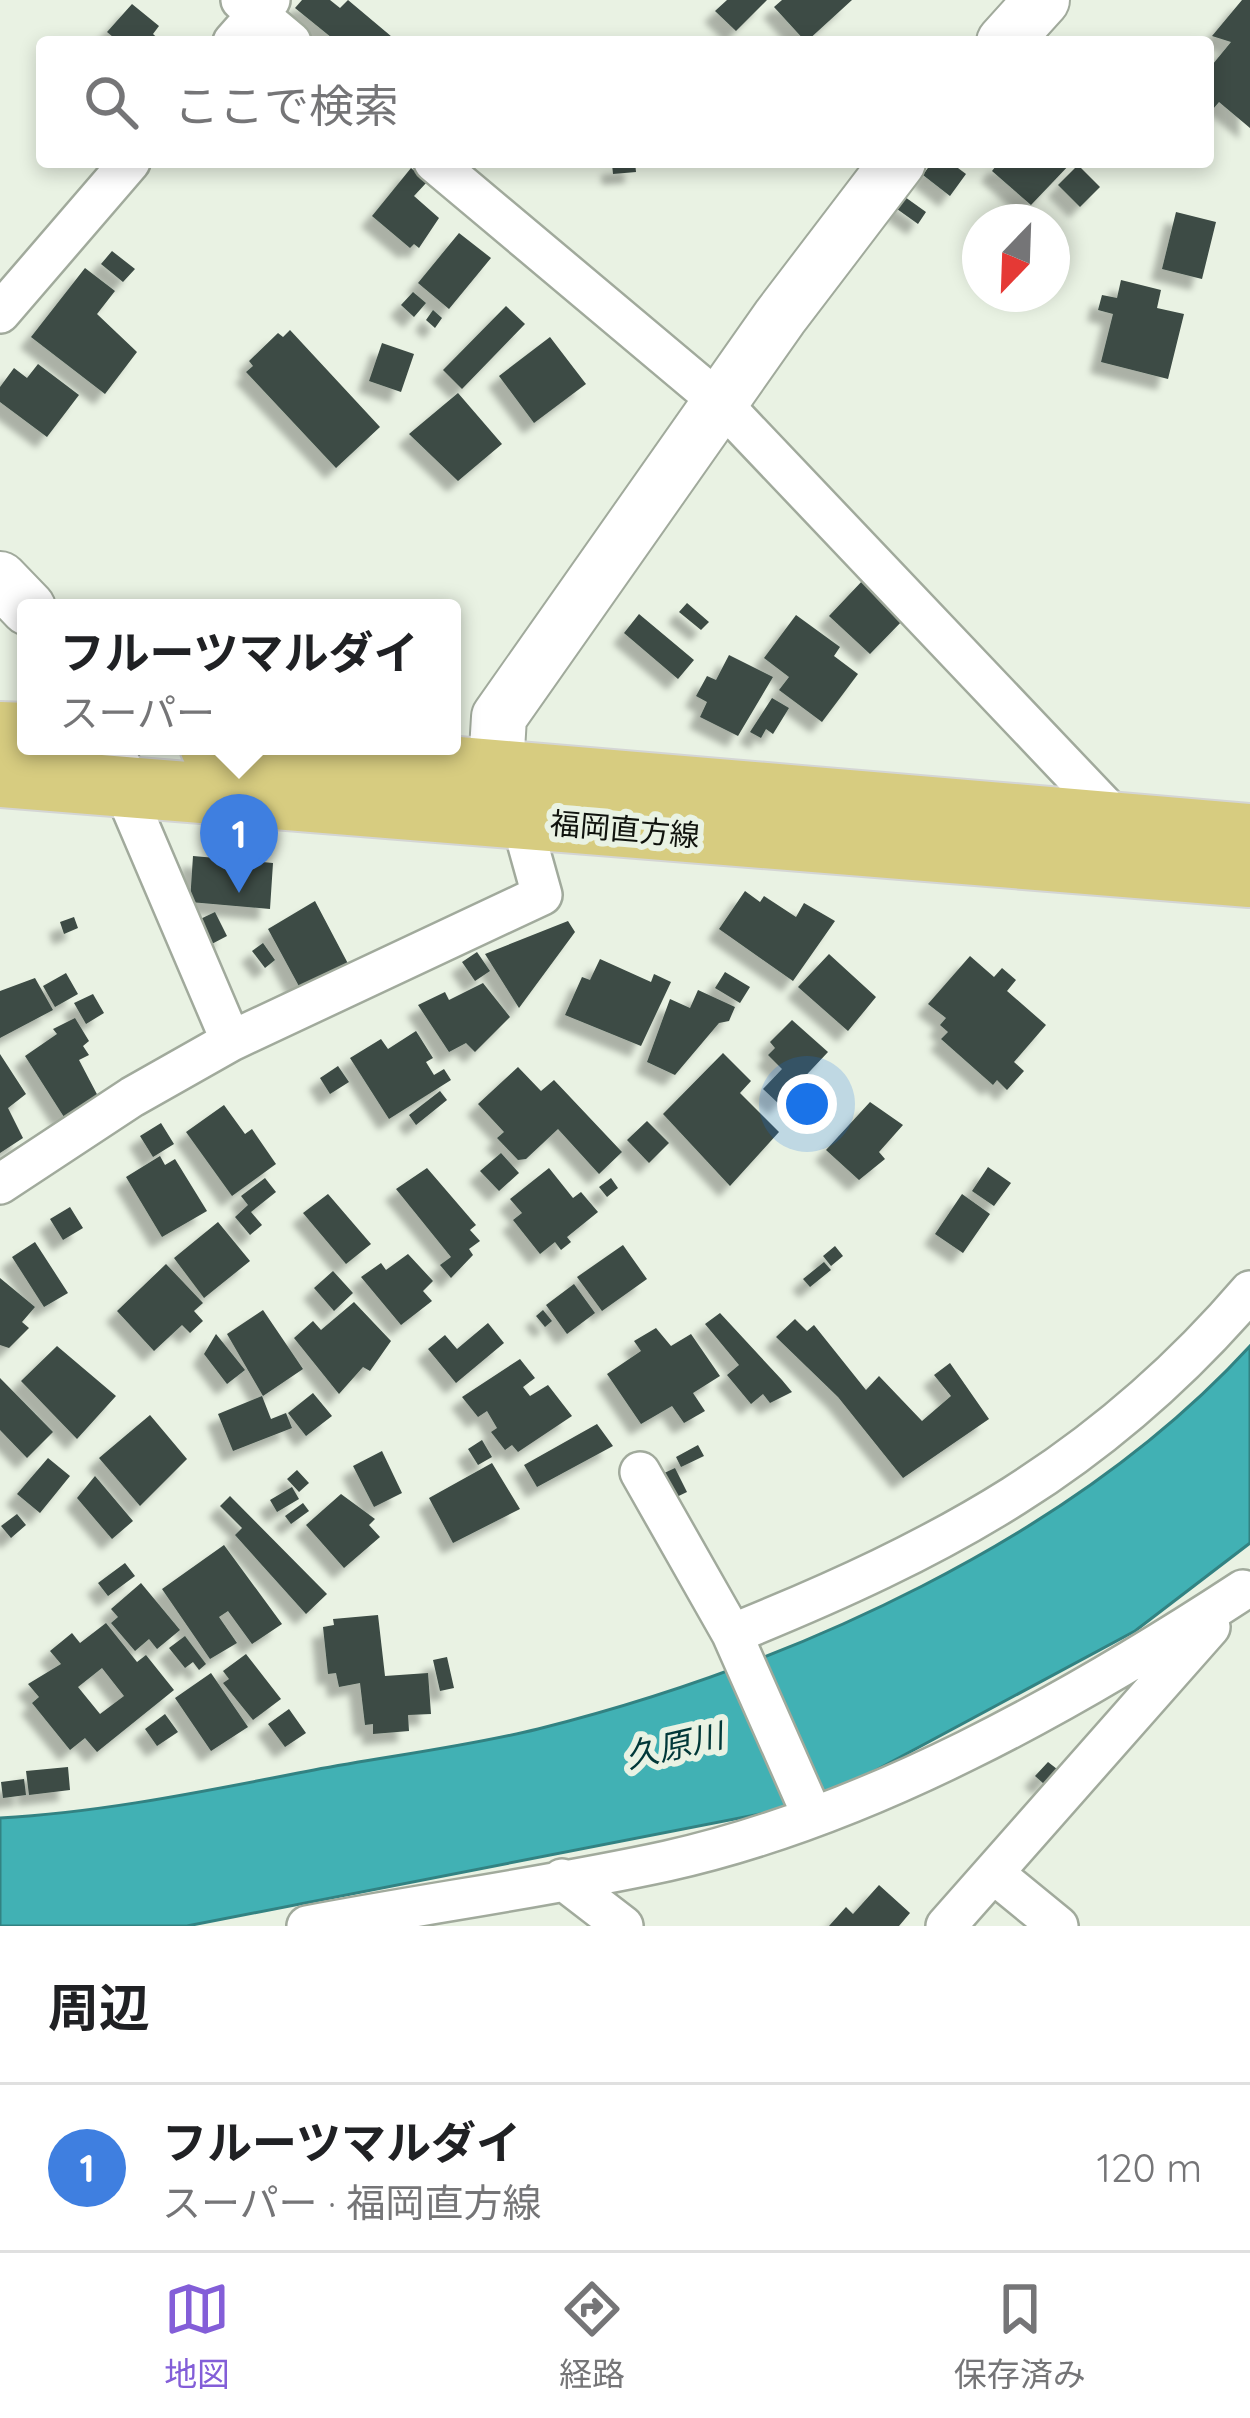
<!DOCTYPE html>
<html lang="ja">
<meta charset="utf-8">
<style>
:root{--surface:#fff;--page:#f6f6f6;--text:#202124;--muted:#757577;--line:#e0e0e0;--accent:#835ed8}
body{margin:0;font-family:Quicksand,"Noto Sans JP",sans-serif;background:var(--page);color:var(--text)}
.compass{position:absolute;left:962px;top:204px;width:108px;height:108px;border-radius:50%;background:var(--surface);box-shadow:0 6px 18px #0003;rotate:203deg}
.you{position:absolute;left:807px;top:1104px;width:42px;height:42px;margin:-30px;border:9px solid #fff;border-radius:50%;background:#1a73e8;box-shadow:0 0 0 18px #1a73e833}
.badge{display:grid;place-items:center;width:78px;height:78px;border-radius:50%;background:var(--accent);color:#fff;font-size:39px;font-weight:700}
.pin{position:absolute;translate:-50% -99px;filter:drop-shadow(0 3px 6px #0008)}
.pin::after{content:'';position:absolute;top:63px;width:42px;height:36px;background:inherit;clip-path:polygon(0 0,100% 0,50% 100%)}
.popup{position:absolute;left:17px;top:599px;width:444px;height:156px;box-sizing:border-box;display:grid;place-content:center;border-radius:12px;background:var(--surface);filter:drop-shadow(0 3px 9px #0005);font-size:39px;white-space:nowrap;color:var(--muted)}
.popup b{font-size:45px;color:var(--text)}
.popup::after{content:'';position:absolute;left:50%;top:100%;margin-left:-24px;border:24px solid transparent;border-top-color:var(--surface)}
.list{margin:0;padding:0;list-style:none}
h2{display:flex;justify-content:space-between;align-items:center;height:156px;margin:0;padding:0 48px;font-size:51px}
h2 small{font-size:39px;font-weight:400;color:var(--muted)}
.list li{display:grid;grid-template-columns:78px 1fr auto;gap:36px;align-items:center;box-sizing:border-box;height:168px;padding:0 48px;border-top:3px solid var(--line)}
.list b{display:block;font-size:45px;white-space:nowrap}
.list p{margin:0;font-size:39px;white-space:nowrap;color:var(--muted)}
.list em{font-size:39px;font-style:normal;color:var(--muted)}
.icon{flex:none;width:66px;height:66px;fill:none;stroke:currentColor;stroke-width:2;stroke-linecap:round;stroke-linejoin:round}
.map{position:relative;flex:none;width:1250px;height:1926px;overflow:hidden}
.search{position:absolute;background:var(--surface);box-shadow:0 6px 18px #0003;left:36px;right:36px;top:36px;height:132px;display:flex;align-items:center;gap:30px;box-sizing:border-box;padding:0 42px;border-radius:12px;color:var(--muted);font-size:45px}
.sheet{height:324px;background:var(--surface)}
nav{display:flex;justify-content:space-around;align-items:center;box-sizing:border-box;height:168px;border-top:3px solid var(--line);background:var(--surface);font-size:33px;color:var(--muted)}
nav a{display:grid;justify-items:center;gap:6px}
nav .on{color:var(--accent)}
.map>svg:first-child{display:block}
</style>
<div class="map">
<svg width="1250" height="1926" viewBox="0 0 1250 1926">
<defs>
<filter id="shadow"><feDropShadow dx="-11" dy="11" stdDeviation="3" flood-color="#0004"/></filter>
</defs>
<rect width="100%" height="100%" fill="#e9f2e3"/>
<path fill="#41b1b4" stroke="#328282" stroke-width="3" d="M 1250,1346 L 1250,1543 L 1135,1631 L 841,1789 L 786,1809 L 187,1926 L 0,1926 L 0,1818 C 107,1812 209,1790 314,1770 C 388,1756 465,1747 538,1729 C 789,1666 1073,1539 1250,1346 Z"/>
<path fill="#3c4b44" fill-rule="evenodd" filter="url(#shadow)" d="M 302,0 L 330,0 L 340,8 L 348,0 L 398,42 L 337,42 L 295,8 Z
M 727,0 L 767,0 L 736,31 L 715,11 Z
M 782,0 L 852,0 L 806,42 L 774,7 Z
M 1242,0 L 1250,0 L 1250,128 L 1219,102 L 1208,115 L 1208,70 L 1231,42 L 1212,36 Z
M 132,4 L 159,26 L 153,34 L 162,42 L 109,42 L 113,37 L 107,32 Z
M 635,162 L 636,172 L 613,174 L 612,164 Z
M 932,162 L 950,162 L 966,174 L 950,196 L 923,175 Z
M 999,162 L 1072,162 L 1031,205 L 992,171 Z
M 1078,165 L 1100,187 L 1080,207 L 1058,185 Z
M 411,168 L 427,182 L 414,196 L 439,218 L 419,248 L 414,244 L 410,248 L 372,216 Z
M 898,192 L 926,212 L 918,224 L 890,204 Z
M 1176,212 L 1216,222 L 1202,279 L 1162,269 Z
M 459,233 L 491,258 L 449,309 L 418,283 Z
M 112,251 L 135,269 L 123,282 L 101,264 Z
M 85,268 L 115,291 L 97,314 L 137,352 L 105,394 L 31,337 Z
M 1121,280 L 1161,290 L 1157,308 L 1184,314 L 1168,379 L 1101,362 L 1113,314 L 1098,310 L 1102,295 L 1117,298 Z
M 413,292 L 426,303 L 414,317 L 401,305 Z
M 506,306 L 525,324 L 462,389 L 443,370 Z
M 433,310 L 442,318 L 435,328 L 426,320 Z
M 290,330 L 380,427 L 336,468 L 246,372 L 253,366 L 249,361 L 278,333 L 283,337 Z
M 550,337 L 586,384 L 534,423 L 499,376 Z
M 382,343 L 414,354 L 401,392 L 369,381 Z
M 38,364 L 79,395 L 47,437 L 0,402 L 0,387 L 14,368 L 27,378 Z
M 458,393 L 502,444 L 458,481 L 409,434 Z
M 864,579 L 905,618 L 870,654 L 829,616 Z
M 687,603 L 709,622 L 701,630 L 679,612 Z
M 639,614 L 694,660 L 678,679 L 624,633 Z
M 796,615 L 840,647 L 834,656 L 858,674 L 822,722 L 779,690 L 789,677 L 764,658 Z
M 729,655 L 773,677 L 738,736 L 700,717 L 707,702 L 696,696 L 707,676 L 716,680 Z
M 772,698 L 789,708 L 773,734 L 766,729 L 761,738 L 750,732 Z
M 193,856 L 273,863 L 270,909 L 190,902 Z
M 745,891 L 760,902 L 764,896 L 796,917 L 804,903 L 835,921 L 793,981 L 719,929 Z
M 315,901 L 354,975 L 307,1001 L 268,929 Z
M 215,912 L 227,936 L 206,947 L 194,922 Z
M 74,917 L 78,928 L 64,934 L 60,922 Z
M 568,921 L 575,932 L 519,1008 L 485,954 Z
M 263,943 L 275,960 L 265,968 L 252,951 Z
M 477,952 L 490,971 L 475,981 L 462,962 Z
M 829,954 L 876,997 L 848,1031 L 798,987 Z
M 970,956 L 994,977 L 1002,968 L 1016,980 L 1007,991 L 1046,1025 L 1014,1062 L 1024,1071 L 1007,1090 L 997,1080 L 993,1085 L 941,1039 L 948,1032 L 940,1025 L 946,1018 L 928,1004 Z
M 600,959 L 651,982 L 654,974 L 671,982 L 641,1046 L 565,1015 L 582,977 L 590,980 Z
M 725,972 L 750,987 L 740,1003 L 715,988 Z
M 66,973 L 78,994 L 55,1007 L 43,986 Z
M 35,978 L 53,1010 L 0,1038 L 0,991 Z
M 483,983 L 510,1017 L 475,1052 L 466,1043 L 449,1052 L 418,1005 L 445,992 L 449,1000 Z
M 698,990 L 735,1007 L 729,1021 L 719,1023 L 675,1075 L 647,1062 L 670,999 L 690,1008 Z
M 93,994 L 104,1013 L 86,1024 L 74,1003 Z
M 75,1018 L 89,1041 L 83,1046 L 89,1055 L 79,1060 L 100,1100 L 64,1117 L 25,1056 L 57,1034 L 53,1029 Z
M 792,1020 L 828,1052 L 779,1104 L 763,1089 L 782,1069 L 768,1055 L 775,1048 L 770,1042 Z
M 416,1031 L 433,1058 L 426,1062 L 434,1075 L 444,1069 L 451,1080 L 389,1119 L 350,1058 L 381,1039 L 388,1049 Z
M 723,1053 L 751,1081 L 740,1093 L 779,1132 L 730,1186 L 663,1114 Z
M 0,1054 L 26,1094 L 8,1108 L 23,1138 L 0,1153 Z
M 338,1066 L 349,1082 L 330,1094 L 320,1078 Z
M 518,1067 L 541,1091 L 554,1080 L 622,1152 L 599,1174 L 558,1129 L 526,1159 L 518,1160 L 497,1138 L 504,1132 L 478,1104 Z
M 440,1091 L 447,1100 L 416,1125 L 409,1115 Z
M 870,1102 L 903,1125 L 879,1152 L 885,1159 L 859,1180 L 826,1150 Z
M 224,1105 L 245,1134 L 252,1129 L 276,1164 L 232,1196 L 186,1132 Z
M 647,1121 L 669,1143 L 649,1163 L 627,1140 Z
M 161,1123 L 174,1144 L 153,1157 L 140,1136 Z
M 501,1153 L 519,1173 L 499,1191 L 480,1171 Z
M 160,1156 L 165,1165 L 175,1159 L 207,1211 L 162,1237 L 126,1177 Z
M 988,1167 L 1011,1183 L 994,1206 L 972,1191 Z
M 427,1168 L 476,1225 L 470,1230 L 480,1241 L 469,1249 L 473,1255 L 451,1278 L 440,1265 L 451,1257 L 396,1189 Z
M 549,1168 L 573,1198 L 581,1192 L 598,1212 L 567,1237 L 571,1242 L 561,1250 L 555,1242 L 540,1254 L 513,1220 L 522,1213 L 510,1199 Z
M 265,1178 L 276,1192 L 251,1212 L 262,1225 L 250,1235 L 235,1217 L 248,1205 L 241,1196 Z
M 611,1178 L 618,1188 L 607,1197 L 599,1187 Z
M 328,1194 L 371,1244 L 346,1264 L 303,1213 Z
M 962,1194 L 990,1214 L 963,1253 L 935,1234 Z
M 70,1207 L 83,1228 L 63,1240 L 50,1219 Z
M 218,1222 L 250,1261 L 204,1298 L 174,1258 Z
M 35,1242 L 68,1293 L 44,1307 L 12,1257 Z
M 623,1245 L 647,1279 L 602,1311 L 577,1277 Z
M 835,1246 L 843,1256 L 831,1266 L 823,1256 Z
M 408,1254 L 433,1281 L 423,1291 L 432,1301 L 401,1325 L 361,1277 L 381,1263 L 386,1270 Z
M 824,1262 L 831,1270 L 810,1287 L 803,1279 Z
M 166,1264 L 203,1303 L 194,1311 L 203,1321 L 190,1333 L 182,1325 L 154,1351 L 117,1311 Z
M 333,1271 L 353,1293 L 334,1311 L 314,1288 Z
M 0,1278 L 35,1307 L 22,1322 L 29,1328 L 9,1348 L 0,1345 Z
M 574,1284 L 595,1313 L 567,1334 L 546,1305 Z
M 354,1302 L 391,1341 L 370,1371 L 363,1367 L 339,1394 L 294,1338 L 313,1321 L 321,1330 Z
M 263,1310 L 303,1369 L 263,1396 L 227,1334 Z
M 543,1310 L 552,1321 L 545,1327 L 536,1316 Z
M 720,1313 L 782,1380 L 792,1392 L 770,1403 L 763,1394 L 751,1404 L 727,1375 L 739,1365 L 705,1324 Z
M 795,1319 L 807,1331 L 814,1325 L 866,1390 L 879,1376 L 922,1421 L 951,1396 L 934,1375 L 950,1363 L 989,1419 L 903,1478 L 838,1397 L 776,1337 Z
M 488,1323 L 504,1343 L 456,1383 L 428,1349 L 445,1335 L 457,1349 Z
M 656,1328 L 671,1346 L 691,1334 L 720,1376 L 693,1393 L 705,1411 L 684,1423 L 672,1406 L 641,1424 L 607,1374 L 641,1351 L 634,1341 Z
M 216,1334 L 245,1370 L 227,1384 L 204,1354 Z
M 57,1346 L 116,1396 L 77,1439 L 21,1381 Z
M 520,1359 L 535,1378 L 523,1387 L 530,1396 L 548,1385 L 572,1416 L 518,1452 L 512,1445 L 505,1450 L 491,1432 L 497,1428 L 487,1411 L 478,1417 L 462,1397 Z
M 0,1378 L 53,1432 L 27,1458 L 0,1430 Z
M 313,1393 L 332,1416 L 306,1436 L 288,1413 Z
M 262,1396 L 271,1419 L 286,1413 L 292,1428 L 233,1451 L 218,1414 Z
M 150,1415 L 187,1459 L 140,1506 L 99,1458 Z
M 597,1424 L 613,1446 L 537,1487 L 524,1465 Z
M 482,1440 L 492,1457 L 478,1465 L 468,1449 Z
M 698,1445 L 704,1456 L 681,1467 L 676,1457 Z
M 382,1451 L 402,1493 L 374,1507 L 353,1466 Z
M 48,1458 L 70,1476 L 40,1513 L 17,1494 Z
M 492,1463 L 520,1509 L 453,1543 L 429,1498 Z
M 675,1468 L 687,1492 L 666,1502 L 660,1475 Z
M 297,1470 L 309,1483 L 299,1492 L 287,1479 Z
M 95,1476 L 133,1521 L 112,1539 L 77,1498 Z
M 292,1487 L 299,1499 L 277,1512 L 270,1500 Z
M 341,1494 L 375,1519 L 369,1525 L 380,1537 L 344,1568 L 306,1525 Z
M 230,1496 L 327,1594 L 306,1614 L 235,1535 L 242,1528 L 220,1506 Z
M 303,1503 L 309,1511 L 291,1524 L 285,1516 Z
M 17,1514 L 26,1525 L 11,1538 L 1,1526 Z
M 224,1545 L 282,1624 L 252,1644 L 228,1611 L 219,1617 L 237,1643 L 210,1659 L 162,1589 Z
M 125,1563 L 135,1576 L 108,1596 L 98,1583 Z
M 141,1583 L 180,1630 L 157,1649 L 149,1639 L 135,1651 L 111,1623 L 118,1617 L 111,1609 Z
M 378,1615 L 385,1676 L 428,1673 L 431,1714 L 408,1715 L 409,1731 L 373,1734 L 373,1724 L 365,1725 L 360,1683 L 339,1687 L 336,1673 L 328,1674 L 323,1627 L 334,1625 L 333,1619 Z
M 106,1623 L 137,1662 L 146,1655 L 174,1690 L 97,1752 L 85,1738 L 70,1750 L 32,1703 L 39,1697 L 28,1684 L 61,1664 L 50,1651 L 72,1633 L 80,1643 ZM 102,1668 L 124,1696 L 100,1714 L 78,1687 Z
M 185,1636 L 206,1664 L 199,1670 L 193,1662 L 185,1668 L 169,1648 Z
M 246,1654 L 281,1699 L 253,1720 L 223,1683 L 229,1679 L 223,1671 Z
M 447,1657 L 454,1688 L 440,1691 L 433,1660 Z
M 211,1673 L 248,1727 L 211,1751 L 175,1698 Z
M 289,1709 L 306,1733 L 285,1747 L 268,1724 Z
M 165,1714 L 178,1732 L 157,1746 L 145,1729 Z
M 1048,1762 L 1057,1769 L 1044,1784 L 1035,1776 Z
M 68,1767 L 70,1790 L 29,1795 L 26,1771 Z
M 24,1779 L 26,1795 L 3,1798 L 1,1782 Z
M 879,1885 L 910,1913 L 899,1926 L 829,1926 L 846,1907 L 853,1914 Z"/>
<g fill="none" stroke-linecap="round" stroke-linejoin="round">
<defs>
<path id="street" d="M 241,0 L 291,42
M 233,42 L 270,0
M 434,162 L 722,404 L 1120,823
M 0,313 L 130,162
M 123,788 L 231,1041
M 0,1184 L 132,1097 L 231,1041 L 542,895 L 521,820
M 640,1472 L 732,1634 C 942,1549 1101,1465 1250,1291
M 732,1634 L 812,1815
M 993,1873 L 1058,1926
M 562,1879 L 623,1926
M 307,1926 C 427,1903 548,1887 667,1861 C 869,1816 1072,1702 1243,1590
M 946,1926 L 1210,1627"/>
<path id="secondary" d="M 1004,42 L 1042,0
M 0,579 L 28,608
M 104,746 L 123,788
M 514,806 L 496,767 L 499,717 L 780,317 L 898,162"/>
<path id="primary" d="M 0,732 L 26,733
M 210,746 L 1250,834
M 0,777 L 1250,877"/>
</defs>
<use href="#street" stroke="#a1aa9c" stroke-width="44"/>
<use href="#secondary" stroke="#a1aa9c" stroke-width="58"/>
<use href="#primary" stroke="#d4d5d4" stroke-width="64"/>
<use href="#street" stroke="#fff" stroke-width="39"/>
<use href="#secondary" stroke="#fff" stroke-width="54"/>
<use href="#primary" stroke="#d7cc80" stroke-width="60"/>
</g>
<g text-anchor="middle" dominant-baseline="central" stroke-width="12" stroke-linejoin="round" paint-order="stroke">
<g font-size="30" fill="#10130e" stroke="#e9f2e3">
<text transform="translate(625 829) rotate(5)">福岡直方線</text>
</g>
<g font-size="33" font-style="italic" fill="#013839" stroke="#e9f2e3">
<text transform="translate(674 1745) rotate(-13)">久原川</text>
</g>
</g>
</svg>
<svg class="compass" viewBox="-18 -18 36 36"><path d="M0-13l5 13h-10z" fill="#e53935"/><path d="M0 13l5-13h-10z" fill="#757577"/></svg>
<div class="you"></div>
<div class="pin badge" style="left:239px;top:893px;background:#3f7fe0">1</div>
<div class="popup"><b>フルーツマルダイ</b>スーパー</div>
<div class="search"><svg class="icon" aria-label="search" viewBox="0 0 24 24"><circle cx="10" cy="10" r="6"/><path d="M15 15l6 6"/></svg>ここで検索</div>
</div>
<section class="sheet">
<h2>周辺<small></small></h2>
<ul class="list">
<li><span class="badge" style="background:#3f7fe0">1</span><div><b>フルーツマルダイ</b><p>スーパー · 福岡直方線</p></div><em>120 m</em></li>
</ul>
</section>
<nav>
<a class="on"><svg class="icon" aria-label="map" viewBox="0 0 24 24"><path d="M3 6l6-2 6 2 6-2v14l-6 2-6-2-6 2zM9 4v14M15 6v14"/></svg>地図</a>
<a><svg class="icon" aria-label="directions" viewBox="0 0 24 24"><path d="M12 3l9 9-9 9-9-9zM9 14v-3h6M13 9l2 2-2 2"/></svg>経路</a>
<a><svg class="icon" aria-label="saved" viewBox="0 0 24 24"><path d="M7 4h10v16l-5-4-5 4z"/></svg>保存済み</a>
</nav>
